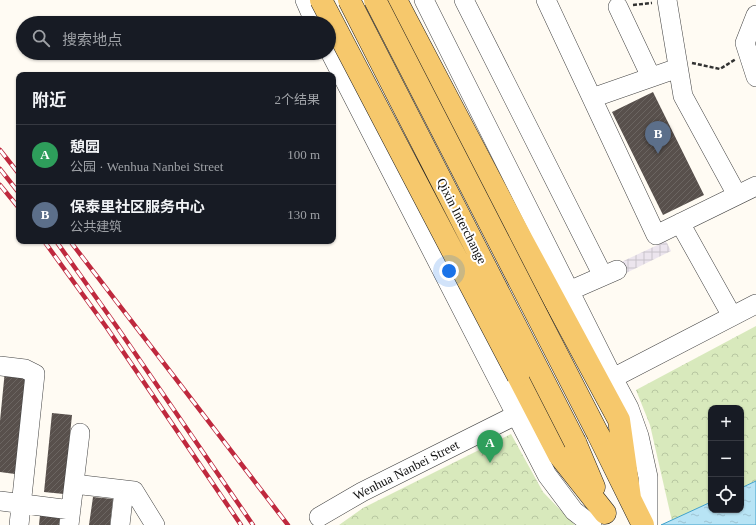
<!DOCTYPE html>
<html lang="zh">
<meta charset="utf-8">
<style>
:root{--surface:#171b24;--page:#242831;--text:#f1f3f6;--muted:#9ea1a6;--line:#363941;--accent:#da98a3}
body{margin:0;font-family:"Times New Roman","Noto Sans SC",serif;background:var(--page);color:var(--text)}
.controls{position:absolute;right:12px;bottom:12px;display:grid;overflow:hidden;border-radius:8px;box-shadow:0 1px 3px #0004}
.controls button{width:36px;height:36px;display:grid;place-items:center;padding:0;border:0;border-bottom:1px solid var(--line);background:var(--surface);color:var(--text);font:20px sans-serif}
.you{position:absolute;left:449px;top:271px;width:14px;height:14px;margin:-10px;border:3px solid #fff;border-radius:50%;background:#1a73e8;box-shadow:0 0 0 6px #1a73e833}
.badge{display:grid;place-items:center;width:26px;height:26px;border-radius:50%;background:var(--accent);color:#fff;font-size:13px;font-weight:700}
.pin{position:absolute;translate:-50% -33px;filter:drop-shadow(0 1px 2px #0008)}
.pin::after{content:'';position:absolute;top:21px;width:14px;height:12px;background:inherit;clip-path:polygon(0 0,100% 0,50% 100%)}
.list{margin:0;padding:0;list-style:none}
h2{display:flex;justify-content:space-between;align-items:center;height:52px;margin:0;padding:0 16px;font-size:17px}
h2 small{font-size:13px;font-weight:400;color:var(--muted)}
.list li{display:grid;grid-template-columns:26px 1fr auto;gap:12px;align-items:center;box-sizing:border-box;height:60px;padding:0 16px;border-top:1px solid var(--line)}
.list b{display:block;font-size:15px;white-space:nowrap}
.list p{margin:0;font-size:13px;white-space:nowrap;color:var(--muted)}
.list em{font-size:13px;font-style:normal;color:var(--muted)}
.icon{flex:none;width:22px;height:22px;fill:none;stroke:currentColor;stroke-width:2;stroke-linecap:round;stroke-linejoin:round}
.map{position:relative;flex:none;width:756px;height:525px;overflow:hidden}
.search{position:absolute;background:var(--surface);box-shadow:0 1px 3px #0004;left:16px;top:16px;width:320px;height:44px;display:flex;align-items:center;gap:10px;box-sizing:border-box;padding:0 14px;border-radius:22px;color:var(--muted);font-size:15px}
.panel{position:absolute;background:var(--surface);box-shadow:0 1px 3px #0004;left:16px;top:72px;width:320px;height:172px;border-radius:8px}
.map>svg:first-child{display:block}
</style>
<div class="map">
<svg width="756" height="525" viewBox="0 0 756 525">
<defs>
<pattern id="industrial-grid" width="8" height="8" patternUnits="userSpaceOnUse"><rect width="8" height="8" fill="#ece5ee"/><path d="M0 4h8M4 0v8" fill="none" stroke="#c9c3cb"/></pattern>
<pattern id="park-crowns" width="20" height="18" patternUnits="userSpaceOnUse"><rect width="20" height="18" fill="#d8e9bc"/><path d="M2 6a3 3 0 1 1 6 0M12 15a3 3 0 1 1 6 0" fill="none" stroke="#b8c7a1"/></pattern>
<pattern id="water-ripples" width="26" height="14" patternUnits="userSpaceOnUse"><rect width="26" height="14" fill="#b8e4f5"/><path d="M2 4q2-2 4 0t4 0M15 11q2-2 4 0t4 0" fill="none" stroke="#9dc3d1"/></pattern>
<pattern id="building-hatch" width="6" height="6" patternUnits="userSpaceOnUse"><rect width="6" height="6" fill="#58504c"/><path d="M-1 1l2-2M0 6l6-6M5 7l2-2" fill="none" stroke="#6b6561"/></pattern>
</defs>
<rect width="100%" height="100%" fill="#fffbf3"/>
<path fill="url(#industrial-grid)" d="M 666,241 L 671,251 L 622,275 L 617,264 Z"/>
<path fill="url(#park-crowns)" d="M 756,326 L 756,481 L 741,488 L 741,408 L 711,408 L 711,502 L 672,521 L 650,425 L 636,390 Z
M 511,434 L 543,492 L 575,525 L 339,525 L 363,508 Z"/>
<path fill="url(#water-ripples)" stroke="#40a1cb" d="M 756,481 L 756,525 L 661,525 L 711,502 L 711,510 L 741,510 L 741,488 Z"/>
<path fill="url(#building-hatch)" d="M 653,92 L 704,195 L 663,215 L 612,112 Z
M 5,370 L 26,372 L 15,474 L 0,472 L 0,421 Z
M 52,413 L 72,415 L 64,494 L 44,492 Z
M 93,497 L 113,499 L 110,525 L 89,525 Z
M 40,515 L 60,518 L 59,525 L 39,525 Z"/>
<g fill="none" stroke-linecap="round" stroke-linejoin="round">
<defs>
<path id="minor" d="M 305,0 L 315,23
M 424,0 L 613,378 L 629,408 L 639,436 L 648,477 L 648,525
M 464,0 L 603,276
M 546,0 L 656,235 L 756,186
M 667,0 L 683,96 L 737,195
M 618,7 L 651,77
M 756,15 L 745,43 L 756,77
M 329,50 L 547,475 L 574,511 L 592,525
M 592,98 L 678,68
M 680,223 L 732,316
M 569,291 L 617,270
M 0,366 L 25,369 L 35,374 L 19,525
M 613,378 L 756,304
M 74,484 L 134,491 L 155,525
M 0,501 L 71,510
M 319,517 L 362,492 L 516,415
M 69,525 L 80,433
M 120,525 L 124,490"/>
<path id="major" d="M 396,0 L 522,240 L 619,420 L 630,498
M 518,376 L 559,455 L 605,513
M 598,434 L 643,525
M 575,442 L 594,487"/>
</defs>
<use href="#minor" stroke="#434343" stroke-width="20"/>
<use href="#major" stroke="#212121" stroke-width="23"/>
<path stroke="#323232" stroke-width="2.5" stroke-dasharray="4 2" stroke-linecap="butt" d="M 633,5 L 652,3
M 692,63 L 720,69 L 736,59"/>
<use href="#minor" stroke="#fff" stroke-width="19"/>
<use href="#major" stroke="#f6c86c" stroke-width="22"/>
<defs>
<path id="rail" d="M 0,150 L 19,174
M 0,169 L 19,193
M 0,185 L 19,208
M 44,241 L 107,328 L 241,525
M 56,241 L 117,327 L 253,525
M 70,241 L 288,525"/>
</defs>
<use href="#rail" stroke="#bf293e" stroke-width="4.5"/>
<use href="#rail" stroke="#fff" stroke-width="3" stroke-dasharray="9" stroke-linecap="butt"/>
<defs>
<path id="major-bridge" d="M 321,0 L 518,376
M 349,0 L 575,442
M 375,0 L 598,434"/>
</defs>
<use href="#major-bridge" stroke="#212121" stroke-width="23" stroke-linecap="butt"/>
<use href="#major-bridge" stroke="#f6c86c" stroke-width="22"/>
</g>
<g text-anchor="middle" dominant-baseline="central" stroke-width="4" stroke-linejoin="round" paint-order="stroke">
<g font-size="13" fill="#101010" stroke="#fff">
<text transform="translate(462 221) rotate(63)">Qixin Interchange</text>
<text transform="translate(406 470) rotate(-27)">Wenhua Nanbei Street</text>
</g>
</g>
</svg>
<div class="controls">
<button>+</button>
<button>−</button>
<button><svg class="icon" aria-label="locate" viewBox="0 0 24 24"><circle cx="12" cy="12" r="6"/><path d="M12 2v4M12 18v4M2 12h4M18 12h4"/></svg></button>
</div>
<div class="you"></div>
<div class="pin badge" style="left:490px;top:463px;background:#2e9e5b">A</div>
<div class="pin badge" style="left:658px;top:154px;background:#5c6f8a">B</div>
<div class="search"><svg class="icon" aria-label="search" viewBox="0 0 24 24"><circle cx="10" cy="10" r="6"/><path d="M15 15l6 6"/></svg>搜索地点</div>
<section class="panel">
<h2>附近<small>2个结果</small></h2>
<ul class="list">
<li><span class="badge" style="background:#2e9e5b">A</span><div><b>憩园</b><p>公园 · Wenhua Nanbei Street</p></div><em>100 m</em></li>
<li><span class="badge" style="background:#5c6f8a">B</span><div><b>保泰里社区服务中心</b><p>公共建筑</p></div><em>130 m</em></li>
</ul>
</section>
</div>
